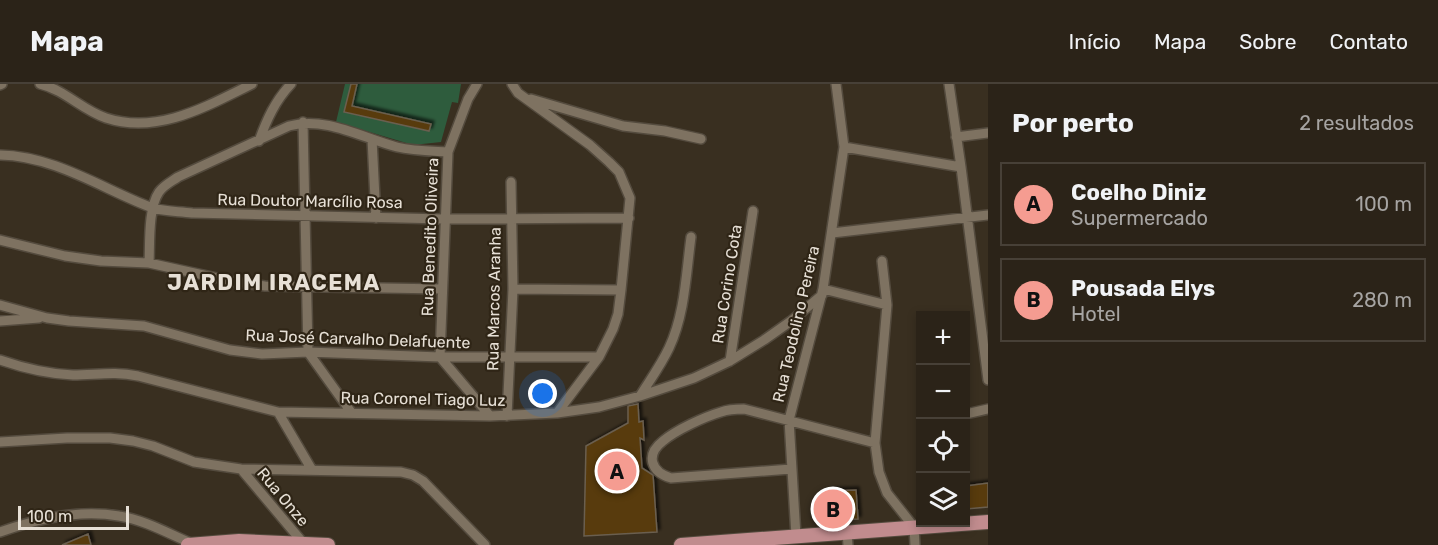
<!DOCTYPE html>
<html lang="pt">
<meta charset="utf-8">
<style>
:root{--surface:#2b2318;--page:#372f25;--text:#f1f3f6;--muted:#a6a4a2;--line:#474037;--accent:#f59c91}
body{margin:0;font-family:Rubik,sans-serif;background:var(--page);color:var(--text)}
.controls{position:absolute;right:18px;bottom:18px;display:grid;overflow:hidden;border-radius:0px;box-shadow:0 3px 9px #0003}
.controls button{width:54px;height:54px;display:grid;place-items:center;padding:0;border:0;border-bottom:2px solid var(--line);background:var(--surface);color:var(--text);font:30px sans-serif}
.scale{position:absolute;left:18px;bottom:15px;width:111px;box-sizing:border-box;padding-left:6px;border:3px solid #e7e0d6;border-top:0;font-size:16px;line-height:21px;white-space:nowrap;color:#e7e0d6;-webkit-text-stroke:4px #2f2516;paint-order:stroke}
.you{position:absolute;left:543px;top:310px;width:21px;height:21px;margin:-15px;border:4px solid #fff;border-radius:50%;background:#1a73e8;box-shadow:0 0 0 9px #1a73e833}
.badge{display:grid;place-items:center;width:39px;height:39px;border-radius:50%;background:var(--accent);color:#111;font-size:20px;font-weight:700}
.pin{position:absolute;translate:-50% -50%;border:3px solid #fff;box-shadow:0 2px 6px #0006}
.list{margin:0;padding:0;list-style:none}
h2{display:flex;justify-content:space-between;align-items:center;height:78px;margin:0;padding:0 24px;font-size:26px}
h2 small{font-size:20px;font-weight:400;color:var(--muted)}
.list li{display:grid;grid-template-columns:39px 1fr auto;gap:18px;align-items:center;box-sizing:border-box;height:84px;margin:0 12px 12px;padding:0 12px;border:2px solid var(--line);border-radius:0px}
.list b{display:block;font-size:22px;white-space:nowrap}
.list p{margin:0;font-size:20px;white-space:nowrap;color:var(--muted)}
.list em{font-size:20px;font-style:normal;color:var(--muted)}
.icon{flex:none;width:33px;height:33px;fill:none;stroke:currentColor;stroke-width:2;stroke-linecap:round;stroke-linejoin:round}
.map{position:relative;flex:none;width:988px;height:461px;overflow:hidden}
header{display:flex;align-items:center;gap:36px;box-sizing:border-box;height:84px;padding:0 30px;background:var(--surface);border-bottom:2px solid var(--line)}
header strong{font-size:28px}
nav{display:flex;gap:33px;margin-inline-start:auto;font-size:21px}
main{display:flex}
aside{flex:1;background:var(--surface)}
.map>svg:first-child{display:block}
</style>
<header>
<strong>Mapa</strong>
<nav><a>Início</a><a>Mapa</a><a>Sobre</a><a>Contato</a></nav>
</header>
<main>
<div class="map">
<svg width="988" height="461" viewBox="0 0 988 461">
<defs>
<filter id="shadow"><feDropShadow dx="3" dy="-3" stdDeviation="1.5" flood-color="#0009"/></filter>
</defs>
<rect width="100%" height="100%" fill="#392f20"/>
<path fill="#2e5c3d" d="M 345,0 L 461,0 L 458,19 L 452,18 L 441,58 L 413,61 L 336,38 Z"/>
<path fill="#583b0c" stroke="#6b5f4f" stroke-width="1.5" filter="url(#shadow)" d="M 351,0 L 357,0 L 352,22 L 431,40 L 429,47 L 344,28 Z
M 638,320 L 639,338 L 643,337 L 644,356 L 640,354 L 642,384 L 653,391 L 657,448 L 584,452 L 586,362 L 628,339 L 628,322 Z
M 988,399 L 988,423 L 966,425 L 966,402 Z
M 856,406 L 858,435 L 831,436 L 829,407 Z
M 88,450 L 91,461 L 62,461 Z"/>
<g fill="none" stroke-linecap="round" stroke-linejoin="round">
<defs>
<path id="minor" d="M 40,0 C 65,6 82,26 106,34 C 158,51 207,22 252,0
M 477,0 L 468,15 L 448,68 L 440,273 L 490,332
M 512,0 L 518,9 L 590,61 L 609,78 L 619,88 L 630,114 L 621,206 L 618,230 L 613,245 L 599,273 L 557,329
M 949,0 L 961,83 L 988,296
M 0,1 L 2,0
M 531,15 L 623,42 L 665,47 L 701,55
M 303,38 L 308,268 L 351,328
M 956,53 L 988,49
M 372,55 L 376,134
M 259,57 C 267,35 275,17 291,0
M 844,63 L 961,83
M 0,71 C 54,72 101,104 150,123 C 163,128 179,127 192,129 L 444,135 L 629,134
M 832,149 L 988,131
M 0,156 L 65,172 L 101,177 L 149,179 L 235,198 L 265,202 L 442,205
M 882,177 L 887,221 L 875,359 L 879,388 L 887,409 L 914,443 L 915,461
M 149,179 C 150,159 148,124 159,108 C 164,101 171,98 178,93 L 289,42 C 326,32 362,54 397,63 C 414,67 431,67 448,68
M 513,205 L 621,206
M 823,205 L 887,221
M 0,221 L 47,234 L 69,237 L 144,242 L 230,266 L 262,270 L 308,268 L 440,273 L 599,273
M 0,237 L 39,234
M 0,276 C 23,284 48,290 73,291 C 96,291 114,287 138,292 L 278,328 L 490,332 L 557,329 L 599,323 L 640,312 L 694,294 L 730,277 L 764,256 L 791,237 L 822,211
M 730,277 L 753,127
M 640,312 C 650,296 661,281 669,264 C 685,230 686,190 691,153
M 278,328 L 312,386
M 966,330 L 988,325
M 507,332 L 513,205 L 511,98
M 0,358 L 67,354 L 110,354 L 133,357 L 153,362 L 194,378 L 241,385 L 401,388 L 413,391 L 423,397 L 485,461
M 241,385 L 304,460
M 791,385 L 671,394 C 651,388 645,371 663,357 C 676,346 704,333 721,328 C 729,325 736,325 744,325 L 875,359
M 0,448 C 36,435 80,425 119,432 C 145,436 169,450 193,460
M 847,448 L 848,461
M 796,452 L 789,336 L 823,205 L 844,63 L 836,0"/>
<path id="primary" d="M 188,461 L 239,457 L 328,461
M 681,461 L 988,438"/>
</defs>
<use href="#minor" stroke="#544b3e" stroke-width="12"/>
<use href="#primary" stroke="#544b3e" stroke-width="16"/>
<use href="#minor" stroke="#7e7261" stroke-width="9"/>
<use href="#primary" stroke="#c18c8e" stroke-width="14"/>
</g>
<g text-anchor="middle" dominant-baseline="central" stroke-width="4.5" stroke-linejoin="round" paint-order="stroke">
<g font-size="16" fill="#e7e0d6" stroke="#2f2516">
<text transform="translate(310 117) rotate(1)">Rua Doutor Marcílio Rosa</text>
<text transform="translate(430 153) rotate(-88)">Rua Benedito Oliveira</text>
<text transform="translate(727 200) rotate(-81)">Rua Corino Cota</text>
<text transform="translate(494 215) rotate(-89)">Rua Marcos Aranha</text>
<text transform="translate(796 240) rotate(-77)">Rua Teodolino Pereira</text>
<text transform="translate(358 255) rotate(2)">Rua José Carvalho Delafuente</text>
<text transform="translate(423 315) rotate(1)">Rua Coronel Tiago Luz</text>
<text transform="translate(283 413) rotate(50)">Rua Onze</text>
</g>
<g font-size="22" font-weight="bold" letter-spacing="1.5" fill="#e7e0d6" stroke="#2f2516">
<text x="274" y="198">JARDIM IRACEMA</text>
</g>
</g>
</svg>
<div class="controls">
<button>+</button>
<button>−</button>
<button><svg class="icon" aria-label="locate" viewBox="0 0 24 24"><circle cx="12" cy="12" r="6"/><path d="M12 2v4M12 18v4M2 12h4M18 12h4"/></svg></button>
<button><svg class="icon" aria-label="layers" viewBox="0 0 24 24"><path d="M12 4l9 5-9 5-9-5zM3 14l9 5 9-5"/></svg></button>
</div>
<div class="scale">100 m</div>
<div class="you"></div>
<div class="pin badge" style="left:617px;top:387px">A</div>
<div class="pin badge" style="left:833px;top:425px">B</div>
</div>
<aside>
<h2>Por perto<small>2 resultados</small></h2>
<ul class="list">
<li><span class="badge">A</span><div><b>Coelho Diniz</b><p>Supermercado</p></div><em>100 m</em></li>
<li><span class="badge">B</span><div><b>Pousada Elys</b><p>Hotel</p></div><em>280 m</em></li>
</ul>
</aside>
</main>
